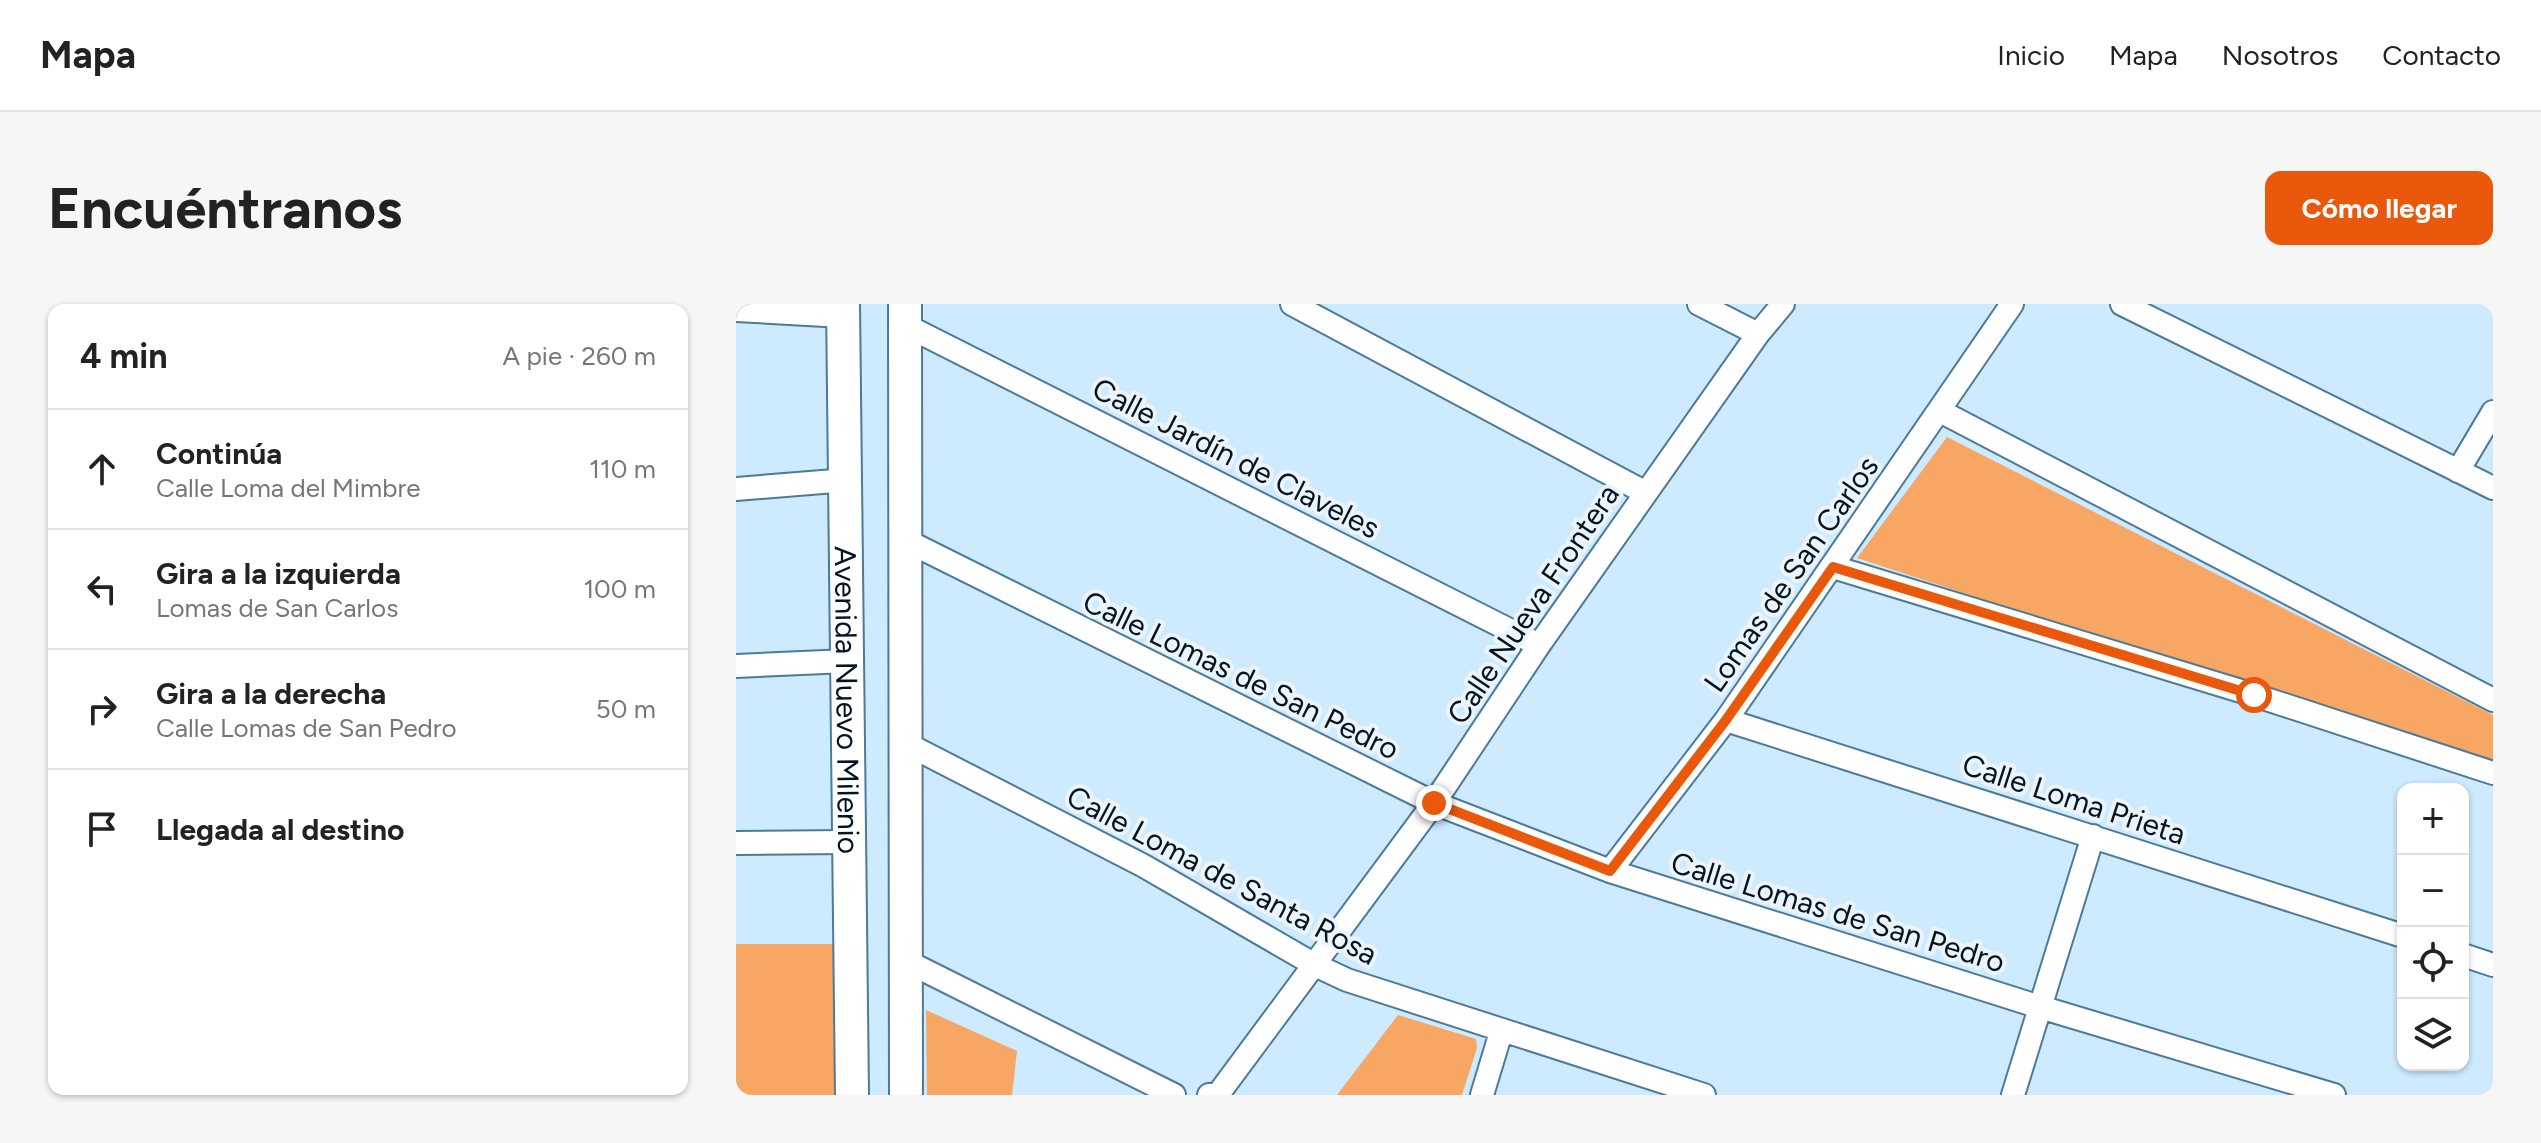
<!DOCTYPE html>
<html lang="es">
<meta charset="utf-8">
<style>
:root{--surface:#fff;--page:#f6f6f6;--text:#222;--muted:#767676;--line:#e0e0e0;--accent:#ea580c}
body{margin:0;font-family:Figtree,sans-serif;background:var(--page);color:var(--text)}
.controls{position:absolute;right:24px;bottom:24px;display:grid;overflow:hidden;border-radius:16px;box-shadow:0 2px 6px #0004}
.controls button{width:72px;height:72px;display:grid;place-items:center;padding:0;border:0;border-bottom:2px solid var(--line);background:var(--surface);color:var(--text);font:40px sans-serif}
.stop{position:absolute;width:24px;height:24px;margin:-18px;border:6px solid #ea580c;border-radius:50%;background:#fff}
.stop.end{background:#ea580c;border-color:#fff;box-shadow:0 2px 8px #0008}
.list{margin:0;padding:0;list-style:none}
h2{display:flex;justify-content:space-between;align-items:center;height:104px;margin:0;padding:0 32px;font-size:34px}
h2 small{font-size:26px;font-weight:400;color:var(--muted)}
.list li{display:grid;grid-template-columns:52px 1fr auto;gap:24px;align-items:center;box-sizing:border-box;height:120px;padding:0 32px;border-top:2px solid var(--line)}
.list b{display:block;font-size:30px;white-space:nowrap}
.list p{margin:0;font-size:26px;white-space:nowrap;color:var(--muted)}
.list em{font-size:26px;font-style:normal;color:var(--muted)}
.icon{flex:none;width:44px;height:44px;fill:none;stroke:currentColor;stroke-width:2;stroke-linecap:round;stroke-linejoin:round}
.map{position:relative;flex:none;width:1757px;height:791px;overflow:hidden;border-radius:16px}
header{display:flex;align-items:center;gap:48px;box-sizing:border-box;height:112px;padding:0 40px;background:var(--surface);border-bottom:2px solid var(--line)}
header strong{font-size:38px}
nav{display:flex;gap:44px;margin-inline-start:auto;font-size:28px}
.intro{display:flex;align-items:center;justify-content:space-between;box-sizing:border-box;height:192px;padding:0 48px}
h1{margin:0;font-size:56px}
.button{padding:20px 36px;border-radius:16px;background:var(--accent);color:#fff;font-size:28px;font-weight:700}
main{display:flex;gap:48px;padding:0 48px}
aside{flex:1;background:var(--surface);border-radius:16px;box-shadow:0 2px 6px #0004}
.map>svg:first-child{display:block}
</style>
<header>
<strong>Mapa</strong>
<nav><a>Inicio</a><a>Mapa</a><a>Nosotros</a><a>Contacto</a></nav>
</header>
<div class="intro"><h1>Encuéntranos</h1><a class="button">Cómo llegar</a></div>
<main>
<aside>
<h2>4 min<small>A pie · 260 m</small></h2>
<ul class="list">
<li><svg class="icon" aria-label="ahead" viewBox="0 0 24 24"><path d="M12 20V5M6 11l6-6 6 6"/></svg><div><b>Continúa</b><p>Calle Loma del Mimbre</p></div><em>110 m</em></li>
<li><svg class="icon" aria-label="left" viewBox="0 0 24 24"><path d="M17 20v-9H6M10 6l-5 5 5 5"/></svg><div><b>Gira a la izquierda</b><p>Lomas de San Carlos</p></div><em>100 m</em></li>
<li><svg class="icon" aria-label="right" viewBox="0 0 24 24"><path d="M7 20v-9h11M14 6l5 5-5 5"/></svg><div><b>Gira a la derecha</b><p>Calle Lomas de San Pedro</p></div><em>50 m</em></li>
<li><svg class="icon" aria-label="arrive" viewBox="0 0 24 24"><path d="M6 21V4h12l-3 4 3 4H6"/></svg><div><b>Llegada al destino</b></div></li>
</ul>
</aside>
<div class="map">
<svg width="1757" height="791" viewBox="0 0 1757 791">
<rect width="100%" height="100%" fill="#cdeafe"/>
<path fill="#f8a664" d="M 1211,133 L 1757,411 L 1757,463 L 1121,254 Z
M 0,640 L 118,640 L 119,791 L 0,791 Z
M 190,706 L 281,747 L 276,791 L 191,791 Z
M 662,711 L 740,735 L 741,744 L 726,791 L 601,791 Z"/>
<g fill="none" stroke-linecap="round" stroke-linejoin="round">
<defs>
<path id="street" d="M 556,0 L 910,189
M 963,0 L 1022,30
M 1386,0 L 1757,184
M 0,6 L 107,12
M 169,21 L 803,341
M 1204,107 L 1757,396
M 1722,167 L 1757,108
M 0,185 L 111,176
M 169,236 L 698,499 L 874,567 L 1304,703 L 1598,791
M 1097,263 L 1518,391 L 1757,469
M 0,362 L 111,357
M 990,416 L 1667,632
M 169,439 L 408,562 L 579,661 L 611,676 L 968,791
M 0,539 L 111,538
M 874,567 L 990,416 L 1276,0
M 1727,651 L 1757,661
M 170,657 L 438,791
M 473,791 L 483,789 L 698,499 L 803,341 L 1022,30 L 1047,0
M 746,791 L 765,728
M 1277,791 L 1357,532"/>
<g id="secondary">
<path id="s1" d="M 107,0 L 116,791"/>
<path d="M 169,0 L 170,791"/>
</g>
</defs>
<use href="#street" stroke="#4c7a98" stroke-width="26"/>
<use href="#secondary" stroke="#4c7a98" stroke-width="36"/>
<use href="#street" stroke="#fff" stroke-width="22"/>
<use href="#secondary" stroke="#fff" stroke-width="32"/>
</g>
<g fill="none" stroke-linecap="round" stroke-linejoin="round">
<path stroke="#ea580c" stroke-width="10" d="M 698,499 L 874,567 L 990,416 L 1097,263 L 1518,391"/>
</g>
<g text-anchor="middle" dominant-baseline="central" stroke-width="8" stroke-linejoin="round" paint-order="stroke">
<g font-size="30" fill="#041521" stroke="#ebf4fb">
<text transform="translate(500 154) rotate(27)">Calle Jardín de Claveles</text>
<text transform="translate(1055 270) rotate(-55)">Lomas de San Carlos</text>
<text transform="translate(797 300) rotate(-56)">Calle Nueva Frontera</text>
<text transform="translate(505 371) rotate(26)">Calle Lomas de San Pedro</text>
<text stroke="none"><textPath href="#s1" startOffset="396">Avenida Nuevo Milenio</textPath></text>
<text transform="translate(1338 495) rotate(18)">Calle Loma Prieta</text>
<text transform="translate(486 571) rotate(28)">Calle Loma de Santa Rosa</text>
<text transform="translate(1102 608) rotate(17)">Calle Lomas de San Pedro</text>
</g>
</g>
</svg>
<div class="controls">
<button>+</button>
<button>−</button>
<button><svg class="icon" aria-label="locate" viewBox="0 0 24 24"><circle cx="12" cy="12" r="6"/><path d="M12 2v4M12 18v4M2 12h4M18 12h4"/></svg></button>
<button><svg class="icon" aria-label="layers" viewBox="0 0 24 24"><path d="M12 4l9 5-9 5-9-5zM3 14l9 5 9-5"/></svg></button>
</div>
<div class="stop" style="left:1518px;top:391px"></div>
<div class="stop end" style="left:698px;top:499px"></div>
</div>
</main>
